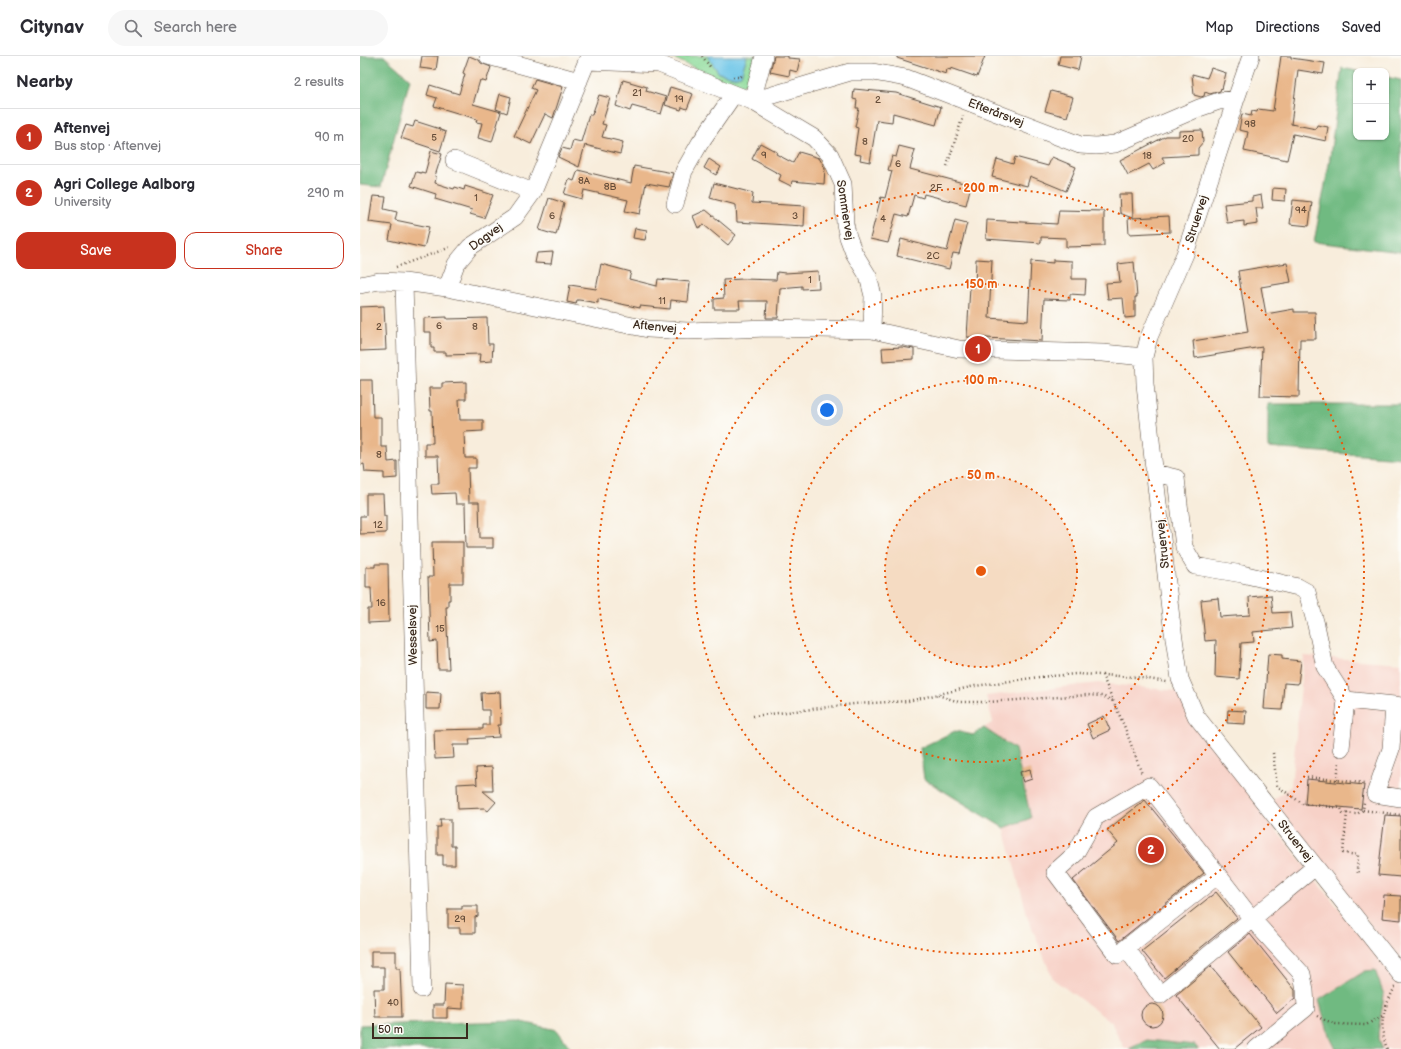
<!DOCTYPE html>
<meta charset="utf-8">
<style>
:root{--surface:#fff;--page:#f7f7f7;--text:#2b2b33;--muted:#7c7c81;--line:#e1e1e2;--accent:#c8321e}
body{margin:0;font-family:"Balsamiq Sans",sans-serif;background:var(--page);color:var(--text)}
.controls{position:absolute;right:12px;top:12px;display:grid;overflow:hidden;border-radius:8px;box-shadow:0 1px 3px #0004}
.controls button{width:36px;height:36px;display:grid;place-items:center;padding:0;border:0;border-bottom:1px solid var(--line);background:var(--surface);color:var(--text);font:20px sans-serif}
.scale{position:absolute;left:12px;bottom:10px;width:96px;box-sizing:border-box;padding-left:4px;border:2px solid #3b2a1e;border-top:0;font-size:11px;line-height:14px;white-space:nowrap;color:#3b2a1e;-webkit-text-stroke:3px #fdfcf7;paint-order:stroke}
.you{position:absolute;left:467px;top:354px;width:14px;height:14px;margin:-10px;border:3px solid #fff;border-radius:50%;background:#1a73e8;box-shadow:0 0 0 6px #1a73e833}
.badge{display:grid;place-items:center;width:26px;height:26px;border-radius:50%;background:var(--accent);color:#fff;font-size:13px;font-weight:700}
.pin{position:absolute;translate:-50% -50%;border:2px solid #fff;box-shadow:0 1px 4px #0006}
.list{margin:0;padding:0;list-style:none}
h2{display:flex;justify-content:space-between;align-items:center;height:52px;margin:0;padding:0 16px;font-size:17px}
h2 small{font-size:13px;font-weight:400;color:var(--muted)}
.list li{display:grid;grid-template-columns:26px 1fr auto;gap:12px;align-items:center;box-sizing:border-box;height:56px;padding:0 16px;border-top:1px solid var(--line)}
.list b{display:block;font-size:15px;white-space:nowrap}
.list p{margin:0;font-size:13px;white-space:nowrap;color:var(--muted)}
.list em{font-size:13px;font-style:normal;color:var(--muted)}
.actions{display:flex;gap:8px;padding:12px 16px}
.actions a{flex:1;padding:9px 0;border:1px solid var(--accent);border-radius:12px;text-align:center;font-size:14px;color:var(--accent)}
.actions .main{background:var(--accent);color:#fff}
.icon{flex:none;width:22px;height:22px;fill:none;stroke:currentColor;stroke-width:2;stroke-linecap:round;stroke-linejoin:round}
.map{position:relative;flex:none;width:1041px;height:993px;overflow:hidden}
header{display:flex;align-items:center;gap:24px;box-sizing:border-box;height:56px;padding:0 20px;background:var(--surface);border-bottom:1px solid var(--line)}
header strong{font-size:19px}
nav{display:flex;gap:22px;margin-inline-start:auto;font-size:14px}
.search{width:280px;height:36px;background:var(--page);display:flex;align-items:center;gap:10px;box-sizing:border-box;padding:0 14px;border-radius:22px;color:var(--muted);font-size:15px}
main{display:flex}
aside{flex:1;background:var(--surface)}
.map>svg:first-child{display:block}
</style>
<header>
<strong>Citynav</strong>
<div class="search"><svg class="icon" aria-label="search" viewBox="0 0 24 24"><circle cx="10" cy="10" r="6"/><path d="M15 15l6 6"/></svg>Search here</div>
<nav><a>Map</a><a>Directions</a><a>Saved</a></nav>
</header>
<main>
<aside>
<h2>Nearby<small>2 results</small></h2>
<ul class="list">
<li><span class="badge">1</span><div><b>Aftenvej</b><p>Bus stop · Aftenvej</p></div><em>90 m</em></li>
<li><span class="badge">2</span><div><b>Agri College Aalborg</b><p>University</p></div><em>290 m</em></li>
</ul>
<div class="actions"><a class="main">Save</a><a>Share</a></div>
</aside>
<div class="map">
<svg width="1041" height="993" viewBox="0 0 1041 993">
<rect width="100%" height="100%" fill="#fdfcf7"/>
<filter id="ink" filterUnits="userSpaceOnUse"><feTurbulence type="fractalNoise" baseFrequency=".025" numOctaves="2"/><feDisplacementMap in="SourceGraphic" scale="8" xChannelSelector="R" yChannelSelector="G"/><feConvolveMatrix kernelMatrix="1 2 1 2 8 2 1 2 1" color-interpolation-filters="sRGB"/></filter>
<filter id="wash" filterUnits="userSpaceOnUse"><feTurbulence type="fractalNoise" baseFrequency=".012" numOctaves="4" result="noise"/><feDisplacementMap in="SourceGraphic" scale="16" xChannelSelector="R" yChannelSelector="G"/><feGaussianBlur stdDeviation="0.9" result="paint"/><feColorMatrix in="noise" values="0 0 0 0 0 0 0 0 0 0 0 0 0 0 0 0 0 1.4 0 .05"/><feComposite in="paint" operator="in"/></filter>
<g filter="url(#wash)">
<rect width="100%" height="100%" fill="#f8eddc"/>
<path fill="#f7d1c7" d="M 944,600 L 1041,607 L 1041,908 L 912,745 L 931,730 Z
M 738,627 L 818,635 L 900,754 L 1041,930 L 1041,993 L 765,993 L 751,966 L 693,923 L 668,862 L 644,772 L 564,723 L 560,692 L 595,675 L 613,679 L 633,666 L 626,640 Z"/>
<path fill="#8bda99" stroke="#63825c" d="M 313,0 L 347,0 L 359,17 L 381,19 L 387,0 L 397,0 C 393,16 394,27 376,31 L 313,2 Z"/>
<path fill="#70ba81" stroke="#567250" d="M 0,0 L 24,0 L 50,23 L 21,131 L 0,129 Z
M 982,12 L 997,15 L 996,15 L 996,81 L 1026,81 L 1026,21 L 1041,24 L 1041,196 L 954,186 L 969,108 Z
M 908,348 L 1041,348 L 1041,402 L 908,392 Z
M 624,672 L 655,693 L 671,762 L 644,772 L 564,723 L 560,692 L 595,675 L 613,679 Z
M 1015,914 L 1024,939 L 1018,978 L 1022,993 L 976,993 L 969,979 L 959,944 L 1005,915 Z
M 158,965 L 197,974 L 209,990 L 209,993 L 0,993 L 0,969 Z
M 787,984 L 835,989 L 838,993 L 769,993 Z"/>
<path fill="#69c4e7" stroke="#527782" d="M 347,0 L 387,0 L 381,19 L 374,21 L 359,17 Z"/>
<g id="blocks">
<path fill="#e9b78b" d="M 62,0 L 78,0 L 76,14 L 60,12 Z
M 109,0 L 119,4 L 121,7 L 131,11 L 126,26 L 120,24 L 113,48 L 141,56 L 132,86 L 118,82 L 122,67 L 116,66 L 117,63 L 74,50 L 77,42 L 67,39 L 70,29 L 99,38 L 105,18 L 103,17 Z
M 414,0 L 428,0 L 428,2 L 440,3 L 437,16 L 430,14 L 429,20 L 410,16 Z
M 537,0 L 625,0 L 617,21 L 591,12 L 591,14 L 587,13 L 586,18 L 537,2 Z
M 700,0 L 721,0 L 718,14 L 698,9 Z
M 921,0 L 931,0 L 931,2 L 965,7 L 963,18 L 938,14 L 931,68 L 956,73 L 957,69 L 968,71 L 966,85 L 933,78 L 927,104 L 884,95 L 888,76 L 879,74 L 882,58 L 891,60 L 892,55 L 897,56 L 898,53 L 913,55 Z
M 851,12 L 866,17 L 862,33 L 861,32 L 860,35 L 850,38 L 845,36 L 844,40 L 841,41 L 834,39 L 832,18 L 847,22 Z
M 175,23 L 203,31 L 193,62 L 185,58 L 171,88 L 154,80 L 176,34 L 171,32 Z
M 263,24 L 287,31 L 286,35 L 306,41 L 301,58 L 272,50 L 270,55 L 256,50 Z
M 310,31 L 333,38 L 327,53 L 322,51 L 321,54 L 305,49 Z
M 494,33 L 536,37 L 581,51 L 576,69 L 533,57 L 532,66 L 517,64 L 510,106 L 500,104 L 501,99 L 494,98 L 498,72 L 495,71 L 499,52 L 496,52 L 497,44 L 493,43 Z
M 691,35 L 713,41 L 707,61 L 685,55 Z
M 140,38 L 151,41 L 147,57 L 136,53 Z
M 239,39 L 250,42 L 242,68 L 246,69 L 242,81 L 263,86 L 260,98 L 225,89 L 219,111 L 198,101 L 202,92 L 210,94 L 213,84 L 221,86 L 229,59 L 232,59 Z
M 55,65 L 80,73 L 80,74 L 86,76 L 80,95 L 41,82 L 46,69 L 53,71 Z
M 842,74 L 843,86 L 838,92 L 838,99 L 802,101 L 805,107 L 793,114 L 789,108 L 768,119 L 760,104 L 806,80 L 819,80 L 819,75 Z
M 400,87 L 417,96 L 416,98 L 433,107 L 439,96 L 459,102 L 465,112 L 464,128 L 432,125 L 431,130 L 419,124 L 421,119 L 392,103 Z
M 539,90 L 555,94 L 550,113 L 611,129 L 606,149 L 564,138 L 563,142 L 554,139 L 548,161 L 536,158 L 528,187 L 510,183 L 521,141 L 525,142 L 532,115 L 528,114 L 532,100 L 536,101 Z
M 71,95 L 82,98 L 75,120 L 76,122 L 75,127 L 94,133 L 95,131 L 104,134 L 105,130 L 133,139 L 124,162 L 110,158 L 112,154 L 75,143 L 76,138 L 51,130 L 56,116 L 61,117 L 61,116 L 65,117 Z
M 655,101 L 688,110 L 692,101 L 716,111 L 706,135 L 670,120 L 667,130 L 632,121 L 637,103 L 653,108 Z
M 349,103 L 361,111 L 356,119 L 344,112 Z
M 274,110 L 313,117 L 309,131 L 286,127 L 280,158 L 265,155 L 268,144 L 224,134 L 222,143 L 204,138 L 209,123 L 214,125 L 218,114 L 271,127 Z
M 354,127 L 393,137 L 392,147 L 445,150 L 444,170 L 377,166 L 376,149 L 350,142 Z
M 913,132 L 926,133 L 925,145 L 912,144 Z
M 759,138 L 772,138 L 773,162 L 809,160 L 810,176 L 769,178 L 768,162 L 772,162 L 760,157 Z
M 901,139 L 903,152 L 896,152 L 898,168 L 884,170 L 884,165 L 867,167 L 864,148 L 892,145 L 892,141 Z
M 13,140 L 26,141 L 24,153 L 37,156 L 35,164 L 69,171 L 64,192 L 29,184 L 32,169 L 9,166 Z
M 189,142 L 204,147 L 196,179 L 179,174 Z
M 933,144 L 952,146 L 949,170 L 930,168 Z
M 346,154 L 376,179 L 368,189 L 344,169 L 338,172 L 333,160 Z
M 699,154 L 744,155 L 744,190 L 706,191 L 706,182 L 681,181 L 681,187 L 626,183 L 627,164 L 697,168 Z
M 595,164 L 607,167 L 599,198 L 593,197 L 589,213 L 537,200 L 541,183 L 587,195 Z
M 275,172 L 287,174 L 285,184 L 273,182 Z
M 193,196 L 191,208 L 175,207 L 177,197 Z
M 616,203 L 632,204 L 629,262 L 668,265 L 671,205 L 693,207 L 693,204 L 712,205 L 712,223 L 726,223 L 725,239 L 710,238 L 710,244 L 684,243 L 682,285 L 607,281 L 610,231 L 615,231 Z
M 774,206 L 777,241 L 775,241 L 775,261 L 765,262 L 763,242 L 748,243 L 746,227 L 760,226 L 758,208 Z
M 927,207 L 931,226 L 901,231 L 906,258 L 934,253 L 934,256 L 955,256 L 956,283 L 940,283 L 939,341 L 900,340 L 902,291 L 835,302 L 833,285 L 888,276 L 878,215 Z
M 241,208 L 271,216 L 269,223 L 297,230 L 298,223 L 330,226 L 328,246 L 311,244 L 310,253 L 280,250 L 280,252 L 238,243 L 238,247 L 219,244 L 217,244 L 216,248 L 207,246 L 210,229 L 236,233 Z
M 458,215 L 459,232 L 442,233 L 442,230 L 420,232 L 418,262 L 406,262 L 407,245 L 379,245 L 380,253 L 354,253 L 354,243 L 364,242 L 363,224 L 383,223 L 416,224 L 417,216 L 425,217 Z
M 24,250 L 26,294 L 0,295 L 0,251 Z
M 87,261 L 87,263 L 127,262 L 128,288 L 133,288 L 132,305 L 119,306 L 120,298 L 86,299 L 86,296 L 74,296 L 74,292 L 71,292 L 71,276 L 64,276 L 64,262 Z
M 542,291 L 554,293 L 554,303 L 523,305 L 522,292 Z
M 0,324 L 12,324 L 13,361 L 21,361 L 21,391 L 27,391 L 28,406 L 37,405 L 37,422 L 24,423 L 24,417 L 5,416 L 4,408 L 0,409 Z
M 106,326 L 106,343 L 99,343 L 100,364 L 123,364 L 123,375 L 104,376 L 105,402 L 116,402 L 116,412 L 108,412 L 109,446 L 119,446 L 120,482 L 133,482 L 133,492 L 106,492 L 105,448 L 96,448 L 95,437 L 72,438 L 71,428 L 79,428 L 78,400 L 65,400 L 65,387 L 73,387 L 72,355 L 70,355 L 69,332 L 82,332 L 82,327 Z
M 6,438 L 23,438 L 24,460 L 26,460 L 26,477 L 0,478 L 0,460 L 6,460 Z
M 72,486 L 103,486 L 103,527 L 90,527 L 90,544 L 88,544 L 88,551 L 86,551 L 89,613 L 78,613 L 77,585 L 70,586 L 68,521 L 73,521 Z
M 15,508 L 28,508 L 29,566 L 8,567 L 8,553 L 12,553 L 11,532 L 6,532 L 6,511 L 15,511 Z
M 911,539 L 913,557 L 930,556 L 932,572 L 893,576 L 894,586 L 881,587 L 879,623 L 855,621 L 856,584 L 845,585 L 841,544 L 858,542 L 860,561 L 890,559 L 889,541 Z
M 908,598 L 922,599 L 922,603 L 941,605 L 938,628 L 924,627 L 922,654 L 904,653 Z
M 66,636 L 81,637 L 80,653 L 66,653 Z
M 140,636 L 141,669 L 138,669 L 139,681 L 109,683 L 110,689 L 93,689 L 94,702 L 75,703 L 74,674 L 123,673 L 123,669 L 129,669 L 129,654 L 122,654 L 121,637 Z
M 868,654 L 886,655 L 885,668 L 867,667 Z
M 744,660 L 750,674 L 733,682 L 727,668 Z
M 132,711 L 133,735 L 123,735 L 136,746 L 128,755 L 124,752 L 98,753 L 97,728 L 115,727 L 117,729 L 116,712 Z
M 670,713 L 672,723 L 663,726 L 660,716 Z
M 947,723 L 1004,729 L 1001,753 L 945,748 Z
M 785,744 L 844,817 L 759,885 L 713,824 L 758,787 L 747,774 Z
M 1025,759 L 1041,760 L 1041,821 L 1018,819 Z
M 80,763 L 91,763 L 91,790 L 95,790 L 95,809 L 83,809 L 83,799 L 77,799 L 77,771 L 81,771 Z
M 856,836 L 877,862 L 804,922 L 782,895 Z
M 1024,839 L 1041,840 L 1041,864 L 1022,862 Z
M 102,850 L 118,850 L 118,860 L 115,861 L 115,877 L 100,877 L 100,872 L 88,872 L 88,853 L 102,853 Z
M 890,878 L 935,934 L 935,942 L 917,957 L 868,896 Z
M 11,895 L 36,895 L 36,912 L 40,912 L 42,961 L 15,961 L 14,933 L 24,933 L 24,911 L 11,911 Z
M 851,910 L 901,971 L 874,993 L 860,993 L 816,939 Z
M 85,928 L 103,929 L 103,953 L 87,952 L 87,962 L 73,962 L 73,949 L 84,949 Z
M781 959a11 11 0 1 1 22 0a11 11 0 1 1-22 0Z"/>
</g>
</g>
<g filter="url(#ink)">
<use href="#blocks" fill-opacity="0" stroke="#57473a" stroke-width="1"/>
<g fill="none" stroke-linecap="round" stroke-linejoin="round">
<defs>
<path id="minor" d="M 128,0 L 219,25
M 891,0 L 876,43 L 825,198 L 789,281 L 784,301 L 785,328 L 793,403 L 811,562 L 820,623 L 836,660 L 1041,919
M 227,5 L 299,8 L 392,45 L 454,82 L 470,99 L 483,128 L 485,168 L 488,181 L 494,197 L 508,220 L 513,240 L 512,274
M 392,45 L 490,16 L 513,16 L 546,22 L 720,89 L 736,90 L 755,88 L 839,52 L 859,45 L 876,43
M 392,45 L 404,0
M 94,104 L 173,136
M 315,148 L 324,115 L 340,87 L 374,38
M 44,226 L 62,933
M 0,229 L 19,225 L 44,226 L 87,232 L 288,273 L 328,275 L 407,272 L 512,274 L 599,293 L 743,297 L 784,301
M 87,232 L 96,208 L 110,191 L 155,161 L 173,136 L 229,0
M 795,417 L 816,422 L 824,491 L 835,510 L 882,518 L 938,531 L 947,536 L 956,569 L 965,611 L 986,644
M 1041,650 L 1034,649 L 1031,693 L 1015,738 L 1041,742
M 981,692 L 986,644 L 1034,649
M 858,819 L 757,899 L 695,816 L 715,798 L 736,761 L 789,730 L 892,863 L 942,918 L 945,934 L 946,952 L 896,993
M 766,892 L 800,939 L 955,811"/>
</defs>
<use href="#minor" stroke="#57473a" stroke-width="18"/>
<path stroke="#57473a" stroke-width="2.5" stroke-dasharray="1 3" stroke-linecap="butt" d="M 342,0 L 351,12
M 373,21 L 380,21 L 383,19
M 587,110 L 603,60
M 36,211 L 91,191
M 742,619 L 765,672 L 782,718
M 578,639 L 599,646 L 628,646 L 727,639 L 742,640 L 753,645
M 393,660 L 494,648 L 548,645 L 615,630 L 679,621 L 716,618 L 742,619 L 776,621 L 807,626
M 913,697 L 917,730 L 943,748 L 981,752 L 983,757 L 997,758 L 1003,754 L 1004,746
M 947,721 L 1004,727
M 977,724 L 979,706
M 1003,754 L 1041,759
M 987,757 L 983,797 L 998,799 L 997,814 L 999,819
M 957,960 L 962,963 L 976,968 L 1006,969 L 1024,959
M 1027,993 C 1018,968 1023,954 1035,931"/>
<use href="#minor" stroke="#fff" stroke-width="17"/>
</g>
</g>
<circle cx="621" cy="515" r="96" fill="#e8590c" fill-opacity=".12"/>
<g fill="none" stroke="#e8590c" stroke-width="2" stroke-dasharray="2 4">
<circle cx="621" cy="515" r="96"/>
<circle cx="621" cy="515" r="191"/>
<circle cx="621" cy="515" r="287"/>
<circle cx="621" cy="515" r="383"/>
</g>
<g text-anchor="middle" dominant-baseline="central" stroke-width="3" stroke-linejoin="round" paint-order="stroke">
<g font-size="10" fill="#664d39">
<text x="277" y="37">21</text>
<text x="319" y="43">19</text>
<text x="518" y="44">2</text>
<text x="890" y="68">98</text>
<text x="74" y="82">5</text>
<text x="828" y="83">20</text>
<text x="505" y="86">8</text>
<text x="404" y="99">9</text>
<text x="787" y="100">18</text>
<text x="538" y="108">6</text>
<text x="224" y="125">8A</text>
<text x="250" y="131">8B</text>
<text x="576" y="132">2F</text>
<text x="116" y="142">1</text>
<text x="941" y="154">94</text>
<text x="192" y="160">6</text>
<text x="435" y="160">3</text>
<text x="523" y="163">4</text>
<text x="573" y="200">2C</text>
<text x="450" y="224">1</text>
<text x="302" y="245">11</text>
<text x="79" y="270">6</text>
<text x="19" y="271">2</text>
<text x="115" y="271">8</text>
<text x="19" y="399">8</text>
<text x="18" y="469">12</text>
<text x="21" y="547">16</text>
<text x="80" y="573">15</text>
<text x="100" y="863">29</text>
<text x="33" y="947">40</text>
</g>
<g font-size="12" fill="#3b2a1e" stroke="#fdfcf7">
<text transform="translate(636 57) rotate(21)">Efterårsvej</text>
<text transform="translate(485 154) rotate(81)">Sommervej</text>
<text transform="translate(837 163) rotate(-72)">Struervej</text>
<text transform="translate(126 181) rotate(-36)">Dagvej</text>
<text transform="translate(295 271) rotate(6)">Aftenvej</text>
<text transform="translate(803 488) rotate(-96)">Struervej</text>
<text transform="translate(53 579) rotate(-91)">Wesselsvej</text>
<text transform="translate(935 785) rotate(52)">Struervej</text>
</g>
</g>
<circle cx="621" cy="515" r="6" fill="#e8590c" stroke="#fdfcf7" stroke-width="2"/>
<g font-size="12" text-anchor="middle" font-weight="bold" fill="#e8590c" stroke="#fdfcf7" stroke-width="3" stroke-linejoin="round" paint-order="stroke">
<text x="621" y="136">200 m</text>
<text x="621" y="232">150 m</text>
<text x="621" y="328">100 m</text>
<text x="621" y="423">50 m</text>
</g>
</svg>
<div class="controls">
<button>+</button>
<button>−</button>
</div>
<div class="scale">50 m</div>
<div class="you"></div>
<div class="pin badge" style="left:618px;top:293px">1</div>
<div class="pin badge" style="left:791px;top:794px">2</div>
</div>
</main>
